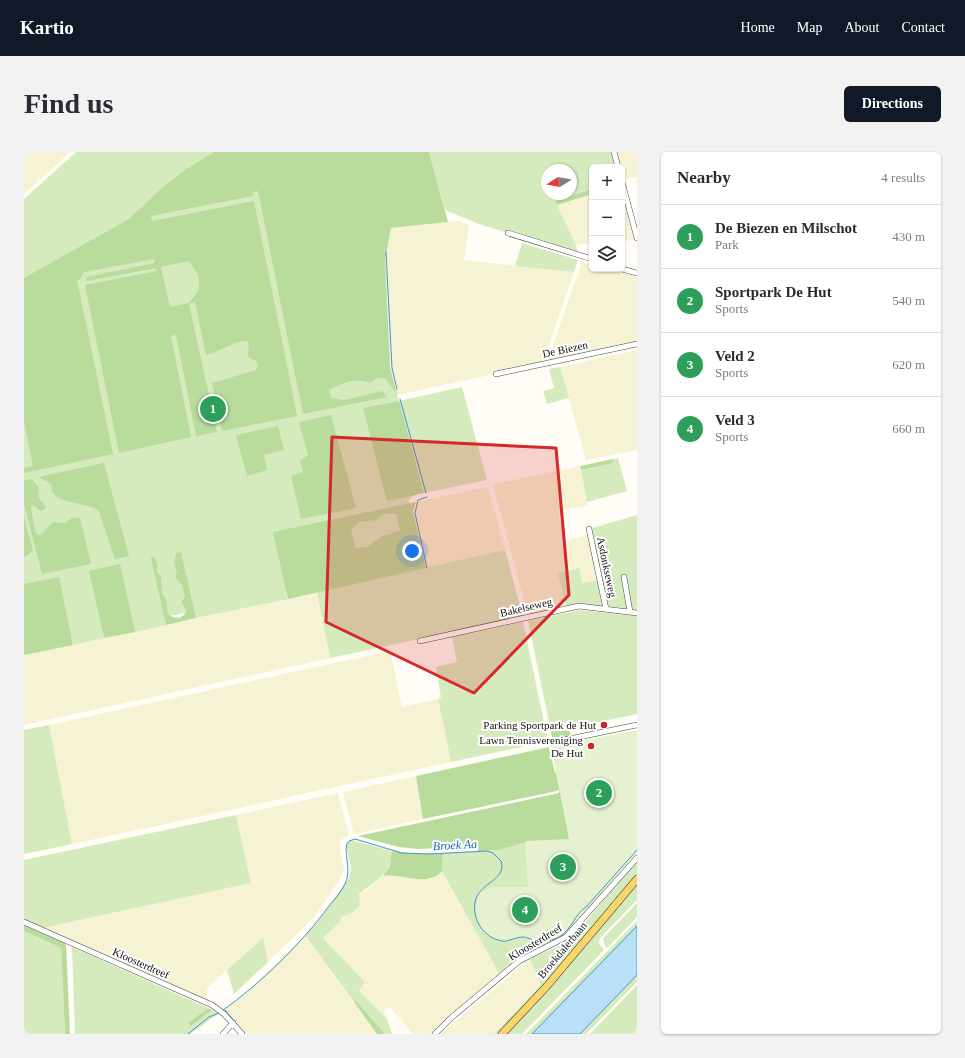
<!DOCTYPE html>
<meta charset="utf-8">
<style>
:root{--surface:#fff;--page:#f2f2f3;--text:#2b2b33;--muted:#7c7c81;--line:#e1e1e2;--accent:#111827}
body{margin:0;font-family:"Times New Roman",serif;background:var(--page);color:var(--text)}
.controls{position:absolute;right:12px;top:12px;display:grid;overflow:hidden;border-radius:6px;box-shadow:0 1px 3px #0004}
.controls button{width:36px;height:36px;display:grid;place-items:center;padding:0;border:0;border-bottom:1px solid var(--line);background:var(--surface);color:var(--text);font:20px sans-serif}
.compass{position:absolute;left:517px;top:12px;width:36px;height:36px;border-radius:50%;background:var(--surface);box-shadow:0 1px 3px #0004;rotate:259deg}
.you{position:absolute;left:388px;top:399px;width:14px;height:14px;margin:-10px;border:3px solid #fff;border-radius:50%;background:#1a73e8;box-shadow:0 0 0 6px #1a73e833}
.badge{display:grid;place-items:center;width:26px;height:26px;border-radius:50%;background:var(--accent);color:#fff;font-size:13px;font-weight:700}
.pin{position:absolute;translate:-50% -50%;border:2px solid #fff;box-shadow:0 1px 4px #0006}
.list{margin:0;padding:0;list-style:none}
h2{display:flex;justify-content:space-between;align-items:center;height:52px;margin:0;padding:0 16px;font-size:17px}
h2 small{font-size:13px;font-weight:400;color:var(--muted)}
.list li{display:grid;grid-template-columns:26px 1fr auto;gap:12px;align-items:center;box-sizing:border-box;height:64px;padding:0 16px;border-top:1px solid var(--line)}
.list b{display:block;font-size:15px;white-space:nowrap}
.list p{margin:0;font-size:13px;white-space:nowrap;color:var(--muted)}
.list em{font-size:13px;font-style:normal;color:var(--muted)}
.icon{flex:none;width:22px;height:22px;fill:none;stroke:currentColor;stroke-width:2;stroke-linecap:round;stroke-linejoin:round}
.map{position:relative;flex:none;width:613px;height:882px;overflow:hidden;border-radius:6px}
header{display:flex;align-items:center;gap:24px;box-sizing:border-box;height:56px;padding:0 20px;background:var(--accent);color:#fff}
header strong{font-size:19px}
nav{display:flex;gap:22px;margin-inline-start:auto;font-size:14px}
.intro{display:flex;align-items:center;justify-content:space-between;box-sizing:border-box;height:96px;padding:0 24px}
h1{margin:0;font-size:28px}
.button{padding:10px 18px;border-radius:6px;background:var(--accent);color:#fff;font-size:14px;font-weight:700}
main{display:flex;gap:24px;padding:0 24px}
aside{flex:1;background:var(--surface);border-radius:6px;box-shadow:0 1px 3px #0004}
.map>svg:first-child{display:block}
</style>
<header>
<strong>Kartio</strong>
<nav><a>Home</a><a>Map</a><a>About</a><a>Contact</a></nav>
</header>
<div class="intro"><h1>Find us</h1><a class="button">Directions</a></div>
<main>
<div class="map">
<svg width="613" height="882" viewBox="0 0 613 882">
<rect width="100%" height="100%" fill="#fffdf5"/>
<path fill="#f6f3d4" d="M 0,0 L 46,0 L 0,42 Z
M 592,0 L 613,0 L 613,25 L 600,27 L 598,15 L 596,15 Z
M 568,42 L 568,91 L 552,93 L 533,53 Z
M 598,42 L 610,88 L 598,89 Z
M 434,69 L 445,73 L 440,108 L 550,120 L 521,204 L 517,212 L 373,243 L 366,216 L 361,109 L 367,76 Z
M 558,110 L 568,113 L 568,117 L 583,117 L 613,125 L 613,192 L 523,210 Z
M 613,198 L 613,298 L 562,308 L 536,215 Z
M 556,314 L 564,354 L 537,358 L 534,363 L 542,389 L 564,383 L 574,428 L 558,432 L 534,422 L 542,454 L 504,463 L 469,332 Z
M 464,335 L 481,398 L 402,416 L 389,359 L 392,350 Z
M 293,440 L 306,506 L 0,573 L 0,503 Z
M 366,499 L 378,555 L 414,547 L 427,610 L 48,692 L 25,573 Z
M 392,624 L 399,667 L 330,682 L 319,640 Z
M 314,641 L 325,683 L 318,687 L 315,691 L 320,719 L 314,730 L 289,766 L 244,810 L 239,786 L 183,836 L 183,850 L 19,776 L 227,731 L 212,663 Z
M 418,719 L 476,823 L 408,882 L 389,882 L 366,855 L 360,858 L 363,867 L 335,839 L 341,830 L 299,786 L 312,774 L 319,764 L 327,761 L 335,744 L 359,724 L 369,723 L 399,727 L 406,727 Z
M 281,783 L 319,836 L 353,882 L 221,882 L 200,858 L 224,839 Z
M 506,807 L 517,833 L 470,882 L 416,882 Z"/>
<path fill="#d5ebbd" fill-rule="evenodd" d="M 52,0 L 190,0 L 184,4 L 193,0 L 370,70 L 361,92 L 362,128 L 366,215 L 375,250 L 375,249 L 438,235 L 463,328 L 400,341 L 391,307 L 396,338 L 385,348 L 397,410 L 262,440 L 264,447 L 172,466 L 170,459 L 141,465 L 142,473 L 111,480 L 109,472 L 78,478 L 80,486 L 49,493 L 48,485 L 0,495 L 0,47 Z
M 405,0 L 587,0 L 591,15 L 568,15 L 568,37 L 531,49 L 552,93 L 554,102 L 455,72 L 421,58 ZM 523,18 L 547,18 L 547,42 L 523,42 Z
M 498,91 L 554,108 L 550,120 L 491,114 Z
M 536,215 L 545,246 L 523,252 L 519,239 L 530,236 L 525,217 Z
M 594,306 L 603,339 L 563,350 L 557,318 L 590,311 L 589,307 Z
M 613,363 L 613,458 L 583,454 L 568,376 Z
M 481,398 L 499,465 L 306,506 L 293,440 Z
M 555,416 L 558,431 L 574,428 L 578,454 L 556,452 L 542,454 L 534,422 Z
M 556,458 L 613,464 L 613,562 L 527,580 L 504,469 Z
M 499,470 L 524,589 L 427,610 L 414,547 L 417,546 L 412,515 L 433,510 L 428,485 Z
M 25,573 L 48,692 L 0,702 L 0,578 Z
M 212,663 L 227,731 L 19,776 L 0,767 L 0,708 Z
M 327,688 L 368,699 C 369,723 350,728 335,743 L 336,754 L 327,761 L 319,764 L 312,774 L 299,786 L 341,830 L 335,839 L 363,867 L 368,882 L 361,882 L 331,849 L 330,850 L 281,783 L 293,771 L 325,726 L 327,717 L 322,692 Z
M 503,690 L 613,700 L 546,778 L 534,787 L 496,806 L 476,823 L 418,719 L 419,701 L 475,698 Z
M 613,709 L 613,722 L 529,823 L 474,882 L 470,882 L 517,833 L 506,807 L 537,793 L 551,782 Z
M 613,731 L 613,748 L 576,786 L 575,791 L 580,798 L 498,882 L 482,882 Z
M 613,751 L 613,765 L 582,797 L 579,787 L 582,783 Z
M 613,769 L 613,774 L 508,882 L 502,882 Z
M 0,779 L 37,796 L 41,882 L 0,882 Z
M 239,786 L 244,810 L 210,842 L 203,818 Z
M 48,795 L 184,856 L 164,871 L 167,874 L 188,858 L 194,862 L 166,882 L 51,882 Z
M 613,823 L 613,830 L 562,882 L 556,882 Z
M 613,833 L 613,882 L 566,882 Z"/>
<path fill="#b9dc9c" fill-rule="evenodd" d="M 190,0 L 405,0 L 424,70 L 367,76 L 361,109 L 366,216 L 373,243 L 361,226 L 354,226 L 346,231 C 331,225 319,231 305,238 L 307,246 L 321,248 L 358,239 L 363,245 L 279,262 L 234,39 L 229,40 L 229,44 L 127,64 L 128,69 L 230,49 L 273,264 L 198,279 L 188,231 L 232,218 L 234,213 L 232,209 L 225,206 L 224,201 L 225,191 L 223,189 C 207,189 197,200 182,203 L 171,150 L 165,152 L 193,280 L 172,284 L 152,183 L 147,184 L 167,285 L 95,301 L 61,133 L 133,119 L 132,116 L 63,129 L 62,125 L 131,111 L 130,107 L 60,120 L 56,127 L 53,128 L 89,302 L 0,321 L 0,316 L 9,314 L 0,270 L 0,126 L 105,67 L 140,34 L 161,18 ZM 165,109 L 175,124 L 175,138 L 165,151 L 146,155 L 137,115 Z
M 568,37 L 568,42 L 533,53 L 531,49 Z
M 375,249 L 400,341 L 363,349 L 339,256 Z
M 307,263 L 332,356 L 277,367 L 267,324 L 279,320 L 276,309 L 284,303 L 275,270 Z
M 254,274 L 260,298 L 240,303 L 243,318 L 223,324 L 212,283 Z
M 589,307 L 590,311 L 557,318 L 556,314 Z
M 80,311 L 105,404 L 91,407 L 75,359 C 63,350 36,352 29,341 C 27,339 28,335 27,332 L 14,325 Z
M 7,327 L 15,335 L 14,345 L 21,354 L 21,357 L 16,359 L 10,353 L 7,354 L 11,379 L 14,383 L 17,383 L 29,370 L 40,371 L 48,366 L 56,366 L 67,412 L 18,422 L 0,352 L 0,328 Z
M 392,350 L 389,359 L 402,416 L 264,447 L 249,380 ZM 360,362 L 372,361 L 376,378 L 357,385 L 343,395 L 331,396 L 327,377 L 335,370 L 351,368 Z
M 0,364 L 9,399 L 0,405 Z
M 157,400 L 172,466 L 142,473 L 127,406 L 130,405 L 133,410 L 133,420 L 137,424 L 138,440 L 143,450 L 143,460 C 148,468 158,468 163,459 L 157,450 L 161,445 L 158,433 L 151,425 L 153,421 L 150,411 L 152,401 Z
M 96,412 L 111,480 L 80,486 L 65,419 Z
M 35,425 L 49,493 L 0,503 L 0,432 Z
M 545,576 L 547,584 L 529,588 L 527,580 Z
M 525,595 L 531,621 L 541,619 L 613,693 L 503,690 L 475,698 L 454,699 L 451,694 L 394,697 L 375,695 L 334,684 L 535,641 L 535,638 L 528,640 L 399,667 L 392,624 Z
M 368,699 L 390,702 L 419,701 L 418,719 C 403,736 378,721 359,724 L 366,714 Z
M 0,773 L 42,792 L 46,882 L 41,882 L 37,796 L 0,779 Z
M 331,848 L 361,882 L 353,882 L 330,850 Z
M 184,856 L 188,858 L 167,874 L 164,871 Z"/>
<path fill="#e6f2cf" d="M 613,578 L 613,701 L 535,787 L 521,791 L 496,786 L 478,790 L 464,784 L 456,774 L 451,758 L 455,741 L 468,735 L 504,735 L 501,689 L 545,687 L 527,595 Z"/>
<path fill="#b9e0f7" stroke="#3f96cf" d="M 613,774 L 613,823 L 556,882 L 508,882 Z"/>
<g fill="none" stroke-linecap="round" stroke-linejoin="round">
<path stroke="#3f96cf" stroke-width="1" d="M 362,100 L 368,216 L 373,237
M 376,247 L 402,341
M 403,345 L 394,348 L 391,361 L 403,416
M 199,858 C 235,833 279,790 305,754 C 311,747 317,740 321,732 C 329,717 317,696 325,689 L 331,687 L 378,701 L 405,702 L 463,699 L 469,701 L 477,709 C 483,729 455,730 451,750 C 448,768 460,786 478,789 C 484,790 492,785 499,785 C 502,785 506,787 510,788 C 519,790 529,789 537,784 C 548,776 551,762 563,754 L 613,698
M 201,858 L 221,882
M 164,882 L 185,865 L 195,861"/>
<defs>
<path id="minor" d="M 590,0 L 594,15
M 598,30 L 613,86
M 484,81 L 568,107
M 598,117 L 613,121
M 472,222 L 613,192
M 565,377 L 582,457
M 600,425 L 606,460
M 396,489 L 555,454 L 613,461
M 526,591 L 613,573
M 0,770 L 188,853 L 200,862 L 218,882
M 199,882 L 209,871
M 411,882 L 427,866 L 495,809 L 542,785 L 613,706"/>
<path id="major" d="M 478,882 L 523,834 L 613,727"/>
</defs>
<use href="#minor" stroke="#444" stroke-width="6"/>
<use href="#major" stroke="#222" stroke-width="8"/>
<use href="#minor" stroke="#fff" stroke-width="5"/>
<use href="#major" stroke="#f9d66b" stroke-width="7"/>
</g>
<path fill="#d62828" fill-opacity="0.2" stroke="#d62828" stroke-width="3" stroke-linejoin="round" d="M 308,285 L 532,296 L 545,443 L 450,541 L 302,470 Z"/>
<g fill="#c4262e" stroke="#fff" stroke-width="1.5">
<circle cx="580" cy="573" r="4"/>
<circle cx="567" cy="594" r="4"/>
</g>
<g text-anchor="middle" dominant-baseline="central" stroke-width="4" stroke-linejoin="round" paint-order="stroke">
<g font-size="11" fill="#111" stroke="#fff">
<text transform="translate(541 197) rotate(-12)">De Biezen</text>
<text transform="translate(583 415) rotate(78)">Asdonkseweg</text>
<text transform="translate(502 455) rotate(-13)">Bakelseweg</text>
<text transform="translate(511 790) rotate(-31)">Kloosterdreef</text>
<text transform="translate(538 798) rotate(-50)">Broekdalerbaan</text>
<text transform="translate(117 811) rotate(24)">Kloosterdreef</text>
</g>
<g font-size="11" fill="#111" stroke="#fff" text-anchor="end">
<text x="572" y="573">Parking Sportpark de Hut</text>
<text x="559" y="588">Lawn Tennisvereniging<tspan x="559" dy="13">De Hut</tspan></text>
</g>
<g font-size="12" font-style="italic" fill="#1768a6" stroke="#fff">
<text transform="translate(431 693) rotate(-3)">Broek Aa</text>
</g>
</g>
</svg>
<div class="controls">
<button>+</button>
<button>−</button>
<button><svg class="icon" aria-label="layers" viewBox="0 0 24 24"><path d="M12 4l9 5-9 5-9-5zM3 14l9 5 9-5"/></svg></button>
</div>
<svg class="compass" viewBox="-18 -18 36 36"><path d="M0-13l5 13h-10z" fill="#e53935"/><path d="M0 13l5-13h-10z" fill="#7c7c81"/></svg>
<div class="you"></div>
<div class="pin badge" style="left:189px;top:257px;background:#2e9e5b">1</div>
<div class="pin badge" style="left:575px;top:641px;background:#2e9e5b">2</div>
<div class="pin badge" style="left:539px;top:715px;background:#2e9e5b">3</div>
<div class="pin badge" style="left:501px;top:758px;background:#2e9e5b">4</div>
</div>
<aside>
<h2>Nearby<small>4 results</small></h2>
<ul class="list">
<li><span class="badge" style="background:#2e9e5b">1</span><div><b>De Biezen en Milschot</b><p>Park</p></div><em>430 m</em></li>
<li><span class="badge" style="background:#2e9e5b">2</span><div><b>Sportpark De Hut</b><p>Sports</p></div><em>540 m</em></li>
<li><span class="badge" style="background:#2e9e5b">3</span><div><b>Veld 2</b><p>Sports</p></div><em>620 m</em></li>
<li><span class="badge" style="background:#2e9e5b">4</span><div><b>Veld 3</b><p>Sports</p></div><em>660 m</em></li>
</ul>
</aside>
</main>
